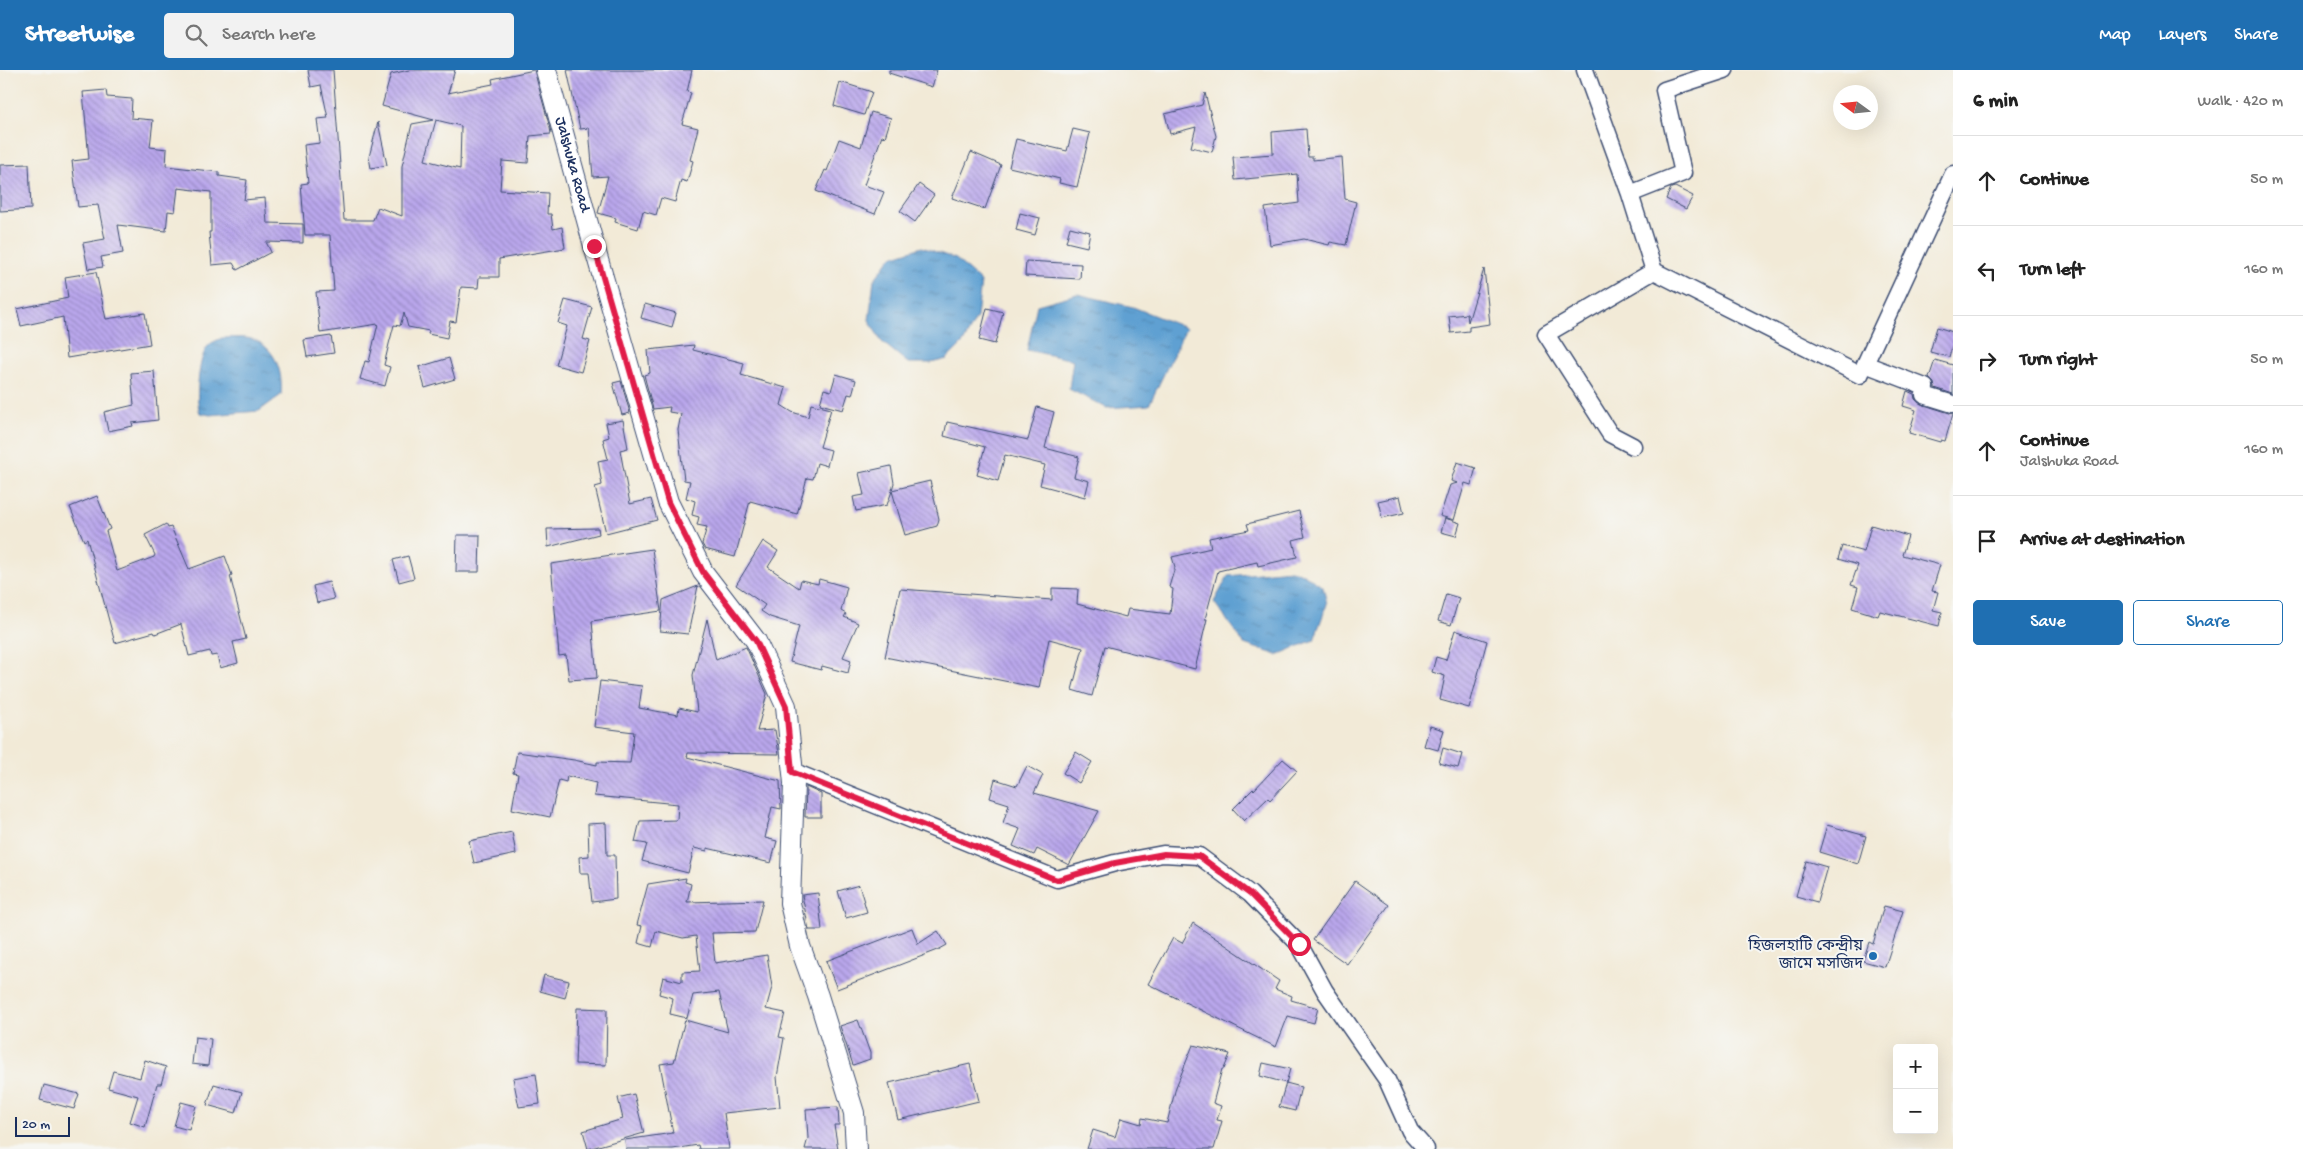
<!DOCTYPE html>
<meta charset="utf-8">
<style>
:root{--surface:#fff;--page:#f2f2f2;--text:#222;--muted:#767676;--line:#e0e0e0;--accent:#1f6fb2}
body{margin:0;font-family:"Gochi Hand","Noto Sans Bengali",sans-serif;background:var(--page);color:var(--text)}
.controls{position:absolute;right:15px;bottom:15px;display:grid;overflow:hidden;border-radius:5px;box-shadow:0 5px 20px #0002}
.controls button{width:45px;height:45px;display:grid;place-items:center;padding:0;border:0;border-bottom:1px solid var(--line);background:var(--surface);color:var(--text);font:25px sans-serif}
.compass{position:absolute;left:1833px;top:15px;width:45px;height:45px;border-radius:50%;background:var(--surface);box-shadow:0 5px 20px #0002;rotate:285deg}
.scale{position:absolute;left:15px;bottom:12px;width:55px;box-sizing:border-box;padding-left:5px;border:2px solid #1b2f5e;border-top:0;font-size:14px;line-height:18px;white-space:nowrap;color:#1b2f5e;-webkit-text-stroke:4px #f6f6f2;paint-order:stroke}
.stop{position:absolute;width:15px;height:15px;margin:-11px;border:4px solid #e11d48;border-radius:50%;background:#fff}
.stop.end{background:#e11d48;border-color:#fff;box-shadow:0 1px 5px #0008}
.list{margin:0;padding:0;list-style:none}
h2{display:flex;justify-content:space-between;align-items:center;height:65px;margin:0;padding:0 20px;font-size:21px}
h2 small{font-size:16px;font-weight:400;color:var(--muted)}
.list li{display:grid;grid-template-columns:32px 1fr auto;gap:15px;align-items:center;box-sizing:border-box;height:90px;padding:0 20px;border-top:1px solid var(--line)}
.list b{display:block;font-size:19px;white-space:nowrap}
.list p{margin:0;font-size:16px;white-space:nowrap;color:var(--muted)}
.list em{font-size:16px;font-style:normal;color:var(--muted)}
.actions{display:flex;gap:10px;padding:15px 20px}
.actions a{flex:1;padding:11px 0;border:1px solid var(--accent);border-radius:5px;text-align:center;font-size:18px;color:var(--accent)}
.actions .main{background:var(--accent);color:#fff}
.icon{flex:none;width:28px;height:28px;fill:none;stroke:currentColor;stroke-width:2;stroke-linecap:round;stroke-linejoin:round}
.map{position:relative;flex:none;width:1953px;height:1079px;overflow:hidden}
header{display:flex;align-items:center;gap:30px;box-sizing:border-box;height:70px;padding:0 25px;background:var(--accent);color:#fff}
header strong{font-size:24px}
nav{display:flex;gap:28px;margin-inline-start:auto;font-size:18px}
.search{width:350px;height:45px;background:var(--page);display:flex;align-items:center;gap:12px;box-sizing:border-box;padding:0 18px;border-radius:5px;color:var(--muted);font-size:19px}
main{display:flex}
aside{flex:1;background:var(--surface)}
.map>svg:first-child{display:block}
</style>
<header>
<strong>Streetwise</strong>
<div class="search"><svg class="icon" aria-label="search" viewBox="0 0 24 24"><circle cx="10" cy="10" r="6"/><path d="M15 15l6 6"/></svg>Search here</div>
<nav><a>Map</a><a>Layers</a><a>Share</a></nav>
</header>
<main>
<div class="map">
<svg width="1953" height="1079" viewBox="0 0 1953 1079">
<defs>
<pattern id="water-ripples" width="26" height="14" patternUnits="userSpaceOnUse" patternTransform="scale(1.25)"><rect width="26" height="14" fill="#5ea0d2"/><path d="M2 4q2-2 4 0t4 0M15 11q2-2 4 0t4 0" fill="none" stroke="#4d83ae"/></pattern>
<pattern id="building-back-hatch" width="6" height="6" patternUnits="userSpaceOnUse" patternTransform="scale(1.25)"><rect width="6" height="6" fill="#baa7ec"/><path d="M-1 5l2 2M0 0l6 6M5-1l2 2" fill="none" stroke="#9688c2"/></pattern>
</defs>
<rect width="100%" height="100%" fill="#f6f6f2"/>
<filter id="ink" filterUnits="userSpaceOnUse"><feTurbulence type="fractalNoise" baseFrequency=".02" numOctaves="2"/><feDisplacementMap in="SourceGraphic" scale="10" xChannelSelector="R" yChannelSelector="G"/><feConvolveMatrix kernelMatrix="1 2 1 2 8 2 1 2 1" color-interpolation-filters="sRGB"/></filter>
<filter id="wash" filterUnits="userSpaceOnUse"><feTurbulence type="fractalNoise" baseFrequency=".0096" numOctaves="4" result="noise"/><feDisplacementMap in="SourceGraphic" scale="20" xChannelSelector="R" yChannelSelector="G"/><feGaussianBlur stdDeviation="1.12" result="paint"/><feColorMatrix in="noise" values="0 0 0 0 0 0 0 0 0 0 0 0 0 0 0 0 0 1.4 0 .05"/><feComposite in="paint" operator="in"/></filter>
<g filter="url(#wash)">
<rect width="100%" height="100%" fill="#f2ead7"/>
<path fill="url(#water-ripples)" stroke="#3c6898" d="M 922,177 L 956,189 L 981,212 L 977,247 L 963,273 L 947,289 L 931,293 L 908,293 L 881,271 L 869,250 L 874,210 L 891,187 Z
M 1077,224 L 1133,237 L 1186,258 L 1149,335 L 1107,338 L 1069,319 L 1073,290 L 1027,280 L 1037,235 Z
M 222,268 C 233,268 247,266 257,271 C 277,281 283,304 281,325 L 259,341 L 210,345 L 200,343 C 195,330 198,285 209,275 C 212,272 218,270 222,268 Z
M 1291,500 L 1303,504 L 1323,517 L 1327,534 L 1314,570 L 1277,585 L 1244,574 L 1214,532 L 1228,506 Z"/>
<g id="blocks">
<path fill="url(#building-back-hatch)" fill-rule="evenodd" d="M 308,0 L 333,0 L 344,150 L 373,150 L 378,137 L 402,146 L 402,96 L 412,54 L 434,50 L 382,36 L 391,4 L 409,0 L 455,0 L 448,23 L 493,14 L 492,9 L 534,0 L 550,58 L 551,64 L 530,66 L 528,93 L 502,91 L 500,120 L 548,123 L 547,144 L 551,144 L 553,159 L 562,157 L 565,178 L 499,189 L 499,207 L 479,207 L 478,218 L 461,217 L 456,252 L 450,251 L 447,268 L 428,264 L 429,261 L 408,257 L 404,243 L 400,256 L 394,255 L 389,274 L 384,295 L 390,297 L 385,316 L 360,309 L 365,291 L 369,292 L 378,254 L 320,263 L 316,222 L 334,221 L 330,165 L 305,165 L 301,114 L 308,113 L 304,75 L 320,73 L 317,49 L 328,48 L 321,15 L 311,17 ZM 436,50 L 461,56 L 460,99 L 425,90 Z
M 567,0 L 692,0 L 687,22 L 691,23 L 682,54 L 698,58 L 690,90 L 693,91 L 687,112 L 681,110 L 675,132 L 661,128 L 656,145 L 643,141 L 638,159 L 615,152 L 616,148 L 598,143 L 608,106 L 593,107 L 589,58 L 580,59 Z
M 889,0 L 937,0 L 932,17 L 889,3 Z
M 840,12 L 872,22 L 864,45 L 834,36 Z
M 106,20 L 107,27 L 132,29 L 131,48 L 153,50 L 150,77 L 167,79 L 166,96 L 219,102 L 219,106 L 247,110 L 244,130 L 265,128 L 267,153 L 303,154 L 303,173 L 266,172 L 271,182 L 237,200 L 233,193 L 212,195 L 209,162 L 211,162 L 211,122 L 178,118 L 175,142 L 168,141 L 166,161 L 118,155 L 123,183 L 101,187 L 103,197 L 88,199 L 83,173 L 105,169 L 98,135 L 78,137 L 72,91 L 89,89 L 83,22 Z
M 1205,23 L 1216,66 L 1212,82 L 1191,77 L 1196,57 L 1170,64 L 1165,44 L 1202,35 Z
M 871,42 L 891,48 L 885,67 L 882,66 L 864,115 L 884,122 L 875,144 L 816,121 L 825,100 L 827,101 L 839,69 L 861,77 Z
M 378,52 L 387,95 L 371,98 L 369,87 Z
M 1073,59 L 1090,63 L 1077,117 L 1059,113 L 1060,109 L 1009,97 L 1016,69 L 1067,81 Z
M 1306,59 L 1308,87 L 1313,87 L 1313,90 L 1342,87 L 1345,129 L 1356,132 L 1346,175 L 1330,172 L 1329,175 L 1304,169 L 1270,175 L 1265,138 L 1299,133 L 1297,104 L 1235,110 L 1233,87 L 1273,84 L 1272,62 Z
M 971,82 L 1001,95 L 985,139 L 952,128 Z
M 29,94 L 31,139 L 0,141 L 0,95 Z
M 919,114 L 934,125 L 915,152 L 900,141 Z
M 1675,117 L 1693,126 L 1686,139 L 1666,129 L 1671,118 Z
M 1020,143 L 1040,148 L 1035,165 L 1016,160 Z
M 1070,157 L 1090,162 L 1087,177 L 1066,172 Z
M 1026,191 L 1081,194 L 1080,209 L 1025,206 Z
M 1484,199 L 1490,254 L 1469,257 L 1469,261 L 1451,263 L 1449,246 L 1467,244 L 1468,252 Z
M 96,202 L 106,249 L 145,243 L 150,274 L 67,288 L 63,247 L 21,256 L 17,239 L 68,228 L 65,207 Z
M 565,230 L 592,237 L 583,269 L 590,271 L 581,302 L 556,295 L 567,256 L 558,253 Z
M 645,234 L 676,243 L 672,257 L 641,248 Z
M 987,238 L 1003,242 L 995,274 L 979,270 Z
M 1937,257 L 1953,262 L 1953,273 L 1949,287 L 1930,282 Z
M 331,266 L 334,283 L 307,287 L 304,270 Z
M 694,275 L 693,280 L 744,293 L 741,305 L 786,318 L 781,335 L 792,342 L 808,347 L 811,334 L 831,339 L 820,377 L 831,380 L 827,396 L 817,393 L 813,409 L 807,408 L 797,444 L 750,431 L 735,487 L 705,479 L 702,474 L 707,457 L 697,455 L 699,447 L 692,445 L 695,431 L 686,428 L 690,411 L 684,410 L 678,360 L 681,344 L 669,342 L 670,337 L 653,339 L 644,305 L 650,303 L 648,280 Z
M 449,288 L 455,309 L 425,318 L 419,297 Z
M 1935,290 L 1953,295 L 1953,324 L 1935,318 L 1934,313 L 1929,308 Z
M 154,301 L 158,350 L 132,353 L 133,356 L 108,361 L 104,342 L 134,335 L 131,303 Z
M 836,304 L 856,310 L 852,325 L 848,324 L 843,340 L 820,334 L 824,319 L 831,321 Z
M 621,311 L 630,343 L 622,345 L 613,313 Z
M 1907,321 L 1914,324 L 1915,329 L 1921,334 L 1953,344 L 1945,371 L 1941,370 L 1940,372 L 1909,363 L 1916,340 L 1903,336 Z
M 1037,337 L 1054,342 L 1045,378 L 1079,387 L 1074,407 L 1089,411 L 1085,427 L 1040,415 L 1045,395 L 1005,385 L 998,411 L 977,405 L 985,377 L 944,366 L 947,352 L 1028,370 Z
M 623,350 L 628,378 L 620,380 L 630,434 L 651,429 L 657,450 L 606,463 L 595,417 L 602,415 L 598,391 L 608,389 L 603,369 L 609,367 L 606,353 Z
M 1457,392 L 1476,398 L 1471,415 L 1465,413 L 1454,450 L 1440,446 L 1450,415 L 1458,413 L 1451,411 Z
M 891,396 L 894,413 L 892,420 L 930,411 L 939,449 L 937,456 L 905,465 L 892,421 L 887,435 L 856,441 L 853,427 L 864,425 L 859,403 Z
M 97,426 L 110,459 L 106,461 L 117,501 L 154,487 L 155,485 L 145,465 L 166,454 L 168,458 L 171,457 L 189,499 L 225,486 L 232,505 L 230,506 L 246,569 L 233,572 L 238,593 L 220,598 L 217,585 L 211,586 L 210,581 L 189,586 L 181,554 L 155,564 L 154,562 L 115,573 L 87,469 L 84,471 L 70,437 Z
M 1400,426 L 1404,443 L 1382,448 L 1378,431 Z
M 1299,441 L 1305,467 L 1293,470 L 1297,487 L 1258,496 L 1257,492 L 1218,501 L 1205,549 L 1207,549 L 1195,599 L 1105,576 L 1092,626 L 1072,620 L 1083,578 L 1049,569 L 1039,618 L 885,587 L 900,519 L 1052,530 L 1052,518 L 1078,519 L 1077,534 L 1126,547 L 1128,539 L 1170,544 L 1173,519 L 1169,517 L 1175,497 L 1172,487 L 1211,478 L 1209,468 L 1249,460 L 1247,454 Z
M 1445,448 L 1460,453 L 1456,466 L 1441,462 Z
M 1871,455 L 1908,466 L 1902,485 L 1940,495 L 1932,521 L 1938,522 L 1933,540 L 1942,542 L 1939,556 L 1880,541 L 1878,546 L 1852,538 L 1858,517 L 1851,515 L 1858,495 L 1838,489 L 1842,476 L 1864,482 Z
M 598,458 L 599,464 L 548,477 L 547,459 Z
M 457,465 L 480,465 L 479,502 L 456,502 Z
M 763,471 L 778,481 L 768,497 L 799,518 L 801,510 L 818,514 L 819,509 L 847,517 L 841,541 L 846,544 L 844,547 L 858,553 L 843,587 L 851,590 L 848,603 L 822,596 L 821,600 L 790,592 L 799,556 L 770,547 L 761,541 L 765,535 L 736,515 Z
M 652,479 L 661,541 L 592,551 L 597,608 L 569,610 L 566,585 L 559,586 L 551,494 Z
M 408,486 L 414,508 L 399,512 L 393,490 Z
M 329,512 L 334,529 L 317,533 L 313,516 Z
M 698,516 L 688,564 L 660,561 L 663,530 Z
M 1446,524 L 1459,528 L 1451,555 L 1438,551 Z
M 707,549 L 716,590 L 746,577 L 767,624 L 757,661 L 775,660 L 779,684 L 688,683 L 687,687 L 780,711 L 781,739 L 772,737 L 765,768 L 777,771 L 771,793 L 707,778 L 707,781 L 694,778 L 688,803 L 642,791 L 647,774 L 635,772 L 640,751 L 677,750 L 678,734 L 594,726 L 596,713 L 567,706 L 566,712 L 559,710 L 550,747 L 512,739 L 518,704 L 513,703 L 517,682 L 574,690 L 597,695 L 597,692 L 630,693 L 634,662 L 594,657 L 600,611 L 642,616 L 639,638 L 678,645 L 679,638 L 697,642 L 693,605 Z
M 1455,560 L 1487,571 L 1469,638 L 1440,630 L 1445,606 L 1432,602 L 1436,587 L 1446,590 Z
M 1430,656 L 1444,660 L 1438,680 L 1424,676 Z
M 1443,678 L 1462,684 L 1458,698 L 1439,693 Z
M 1076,682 L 1092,692 L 1079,713 L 1063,703 Z
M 1283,689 L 1297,701 L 1270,730 L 1268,728 L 1244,751 L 1233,739 L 1253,719 L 1254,720 Z
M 1027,696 L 1043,705 L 1034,723 L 1099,741 L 1069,795 L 1037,779 L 1034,785 L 1013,776 L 1020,759 L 1003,753 L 1009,734 L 990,728 L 995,709 L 1017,716 Z
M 806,717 L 821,724 L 821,747 L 805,747 Z
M 606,753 L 607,785 L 615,785 L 616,829 L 592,832 L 589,803 L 580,803 L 579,787 L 589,786 L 588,754 Z
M 1827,755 L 1866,766 L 1858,794 L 1819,782 Z
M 512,762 L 516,784 L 474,793 L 469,771 Z
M 1806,791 L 1827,797 L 1817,832 L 1796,826 Z
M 686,808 L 685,812 L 691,814 L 687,832 L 763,830 L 755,862 L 712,863 L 715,893 L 767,885 L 772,917 L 766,939 L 785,943 L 779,967 L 784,968 L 777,1007 L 780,1037 L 724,1043 L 729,1079 L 699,1079 L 698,1075 L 673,1079 L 626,1079 L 625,1070 L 673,1063 L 660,994 L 674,992 L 685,950 L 728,962 L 719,922 L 693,925 L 687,948 L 670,944 L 673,928 L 659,924 L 663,907 L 682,912 L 682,902 L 700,901 L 696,866 L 683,868 L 656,861 L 652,877 L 638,873 L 642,856 L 637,855 L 648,814 Z
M 1355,811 L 1389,835 L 1347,894 L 1313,870 Z
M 859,815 L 867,842 L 846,848 L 838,821 Z
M 818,823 L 822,860 L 809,860 L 802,825 Z
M 1884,836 L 1903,841 L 1885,897 L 1863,891 L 1869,872 L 1873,874 Z
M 1193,853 L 1279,911 L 1275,919 L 1292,926 L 1291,930 L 1318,938 L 1314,953 L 1288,946 L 1276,977 L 1148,914 L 1173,868 L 1182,873 Z
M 912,858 L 918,874 L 938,861 L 947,875 L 938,880 L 837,919 L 826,891 Z
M 544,905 L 569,911 L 565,928 L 540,921 Z
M 577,938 L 607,939 L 606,995 L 575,994 Z
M 858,950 L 870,983 L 870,989 L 853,995 L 840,956 Z
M 195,967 L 211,969 L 208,996 L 192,994 Z
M 1193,975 L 1230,984 L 1224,999 L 1222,999 L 1213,1033 L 1221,1036 L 1217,1050 L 1222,1051 L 1214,1079 L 1087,1079 L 1093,1060 L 1115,1067 L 1121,1048 L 1141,1054 L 1142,1048 L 1167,1053 L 1176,1017 Z
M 145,990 L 166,997 L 161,1014 L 157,1014 L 145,1057 L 130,1052 L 138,1026 L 108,1018 L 113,1001 L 140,1008 Z
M 1263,993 L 1290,999 L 1286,1013 L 1301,1017 L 1295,1041 L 1279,1037 L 1286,1013 L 1260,1006 Z
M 970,994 L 979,1031 L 898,1050 L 889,1013 Z
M 536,1004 L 540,1034 L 519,1037 L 513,1008 Z
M 214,1014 L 242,1022 L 236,1043 L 207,1035 Z
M 44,1015 L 79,1024 L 74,1039 L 40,1030 Z
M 634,1024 L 644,1063 L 588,1079 L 583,1061 L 623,1049 L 618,1028 Z
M 181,1032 L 196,1036 L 189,1060 L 174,1056 Z
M 838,1037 L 839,1055 L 834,1055 L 838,1079 L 805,1079 L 808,1068 L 806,1039 Z"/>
</g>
</g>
<g filter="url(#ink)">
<use href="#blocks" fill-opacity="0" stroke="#3b4b70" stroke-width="1"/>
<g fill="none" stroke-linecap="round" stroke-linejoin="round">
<defs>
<path id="minor" d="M 1585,0 L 1630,124 L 1683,103 L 1664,20 L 1725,0
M 1630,124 L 1654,201 L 1546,264 L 1610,364 L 1633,376
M 1654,201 L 1860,305 L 1953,104
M 1865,294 L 1925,317 L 1924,325 L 1953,334
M 792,701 L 1057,809 L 1115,793 L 1163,784 L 1199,786 L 1250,824 L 1299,874 L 1325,921 L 1387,1010 L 1410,1061 L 1426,1079"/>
<g id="tertiary">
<path id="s1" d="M 546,0 L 594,176 L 668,432 L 703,502 L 756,571 L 786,636 L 794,713 L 790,833 L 800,876 L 818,926 L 854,1043 L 856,1079"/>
</g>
</defs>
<use href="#minor" stroke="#3b4b70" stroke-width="19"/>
<use href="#tertiary" stroke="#3b4b70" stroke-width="22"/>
<use href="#minor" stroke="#fff" stroke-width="16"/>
<use href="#tertiary" stroke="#fff" stroke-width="20"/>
</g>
</g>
<g fill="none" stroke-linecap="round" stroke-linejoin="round" filter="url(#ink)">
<path stroke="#e11d48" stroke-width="6" d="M 594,176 L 668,432 L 703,502 L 756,571 L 786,636 L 792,702 L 1057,810 L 1115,793 L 1164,784 L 1199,786 L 1250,824 L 1299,874"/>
</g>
<circle fill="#1f6fb2" stroke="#f6f6f2" stroke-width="2" cx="1873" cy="886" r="5"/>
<g text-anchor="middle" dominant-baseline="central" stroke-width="4" stroke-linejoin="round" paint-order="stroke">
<g font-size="16" fill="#1b2f5e" stroke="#f6f6f2">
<text stroke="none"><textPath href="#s1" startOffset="98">Jalshuka Road</textPath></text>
</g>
<g font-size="16" fill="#1b2f5e" stroke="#f6f6f2" text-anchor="end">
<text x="1863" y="877">হিজলহাটি কেন্দ্রীয়<tspan x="1863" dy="18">জামে মসজিদ</tspan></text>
</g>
</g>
</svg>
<div class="controls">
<button>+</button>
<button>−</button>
</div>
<svg class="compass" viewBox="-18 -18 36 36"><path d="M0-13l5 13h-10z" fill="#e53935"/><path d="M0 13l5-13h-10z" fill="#767676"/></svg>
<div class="scale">20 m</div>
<div class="stop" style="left:1299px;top:874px"></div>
<div class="stop end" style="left:594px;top:176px"></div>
</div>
<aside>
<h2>6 min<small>Walk · 420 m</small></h2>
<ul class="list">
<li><svg class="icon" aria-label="ahead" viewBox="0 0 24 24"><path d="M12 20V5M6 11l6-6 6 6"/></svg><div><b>Continue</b></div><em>50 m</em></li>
<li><svg class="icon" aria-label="left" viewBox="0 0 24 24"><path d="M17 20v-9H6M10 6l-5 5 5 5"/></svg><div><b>Turn left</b></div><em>160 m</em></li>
<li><svg class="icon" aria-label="right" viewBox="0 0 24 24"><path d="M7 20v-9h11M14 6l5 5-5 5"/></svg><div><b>Turn right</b></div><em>50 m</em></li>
<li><svg class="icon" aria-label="ahead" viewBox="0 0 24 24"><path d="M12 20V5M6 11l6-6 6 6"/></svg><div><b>Continue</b><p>Jalshuka Road</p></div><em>160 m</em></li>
<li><svg class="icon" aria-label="arrive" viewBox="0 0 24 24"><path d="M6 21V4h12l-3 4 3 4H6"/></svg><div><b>Arrive at destination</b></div></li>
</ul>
<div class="actions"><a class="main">Save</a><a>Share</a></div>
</aside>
</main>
